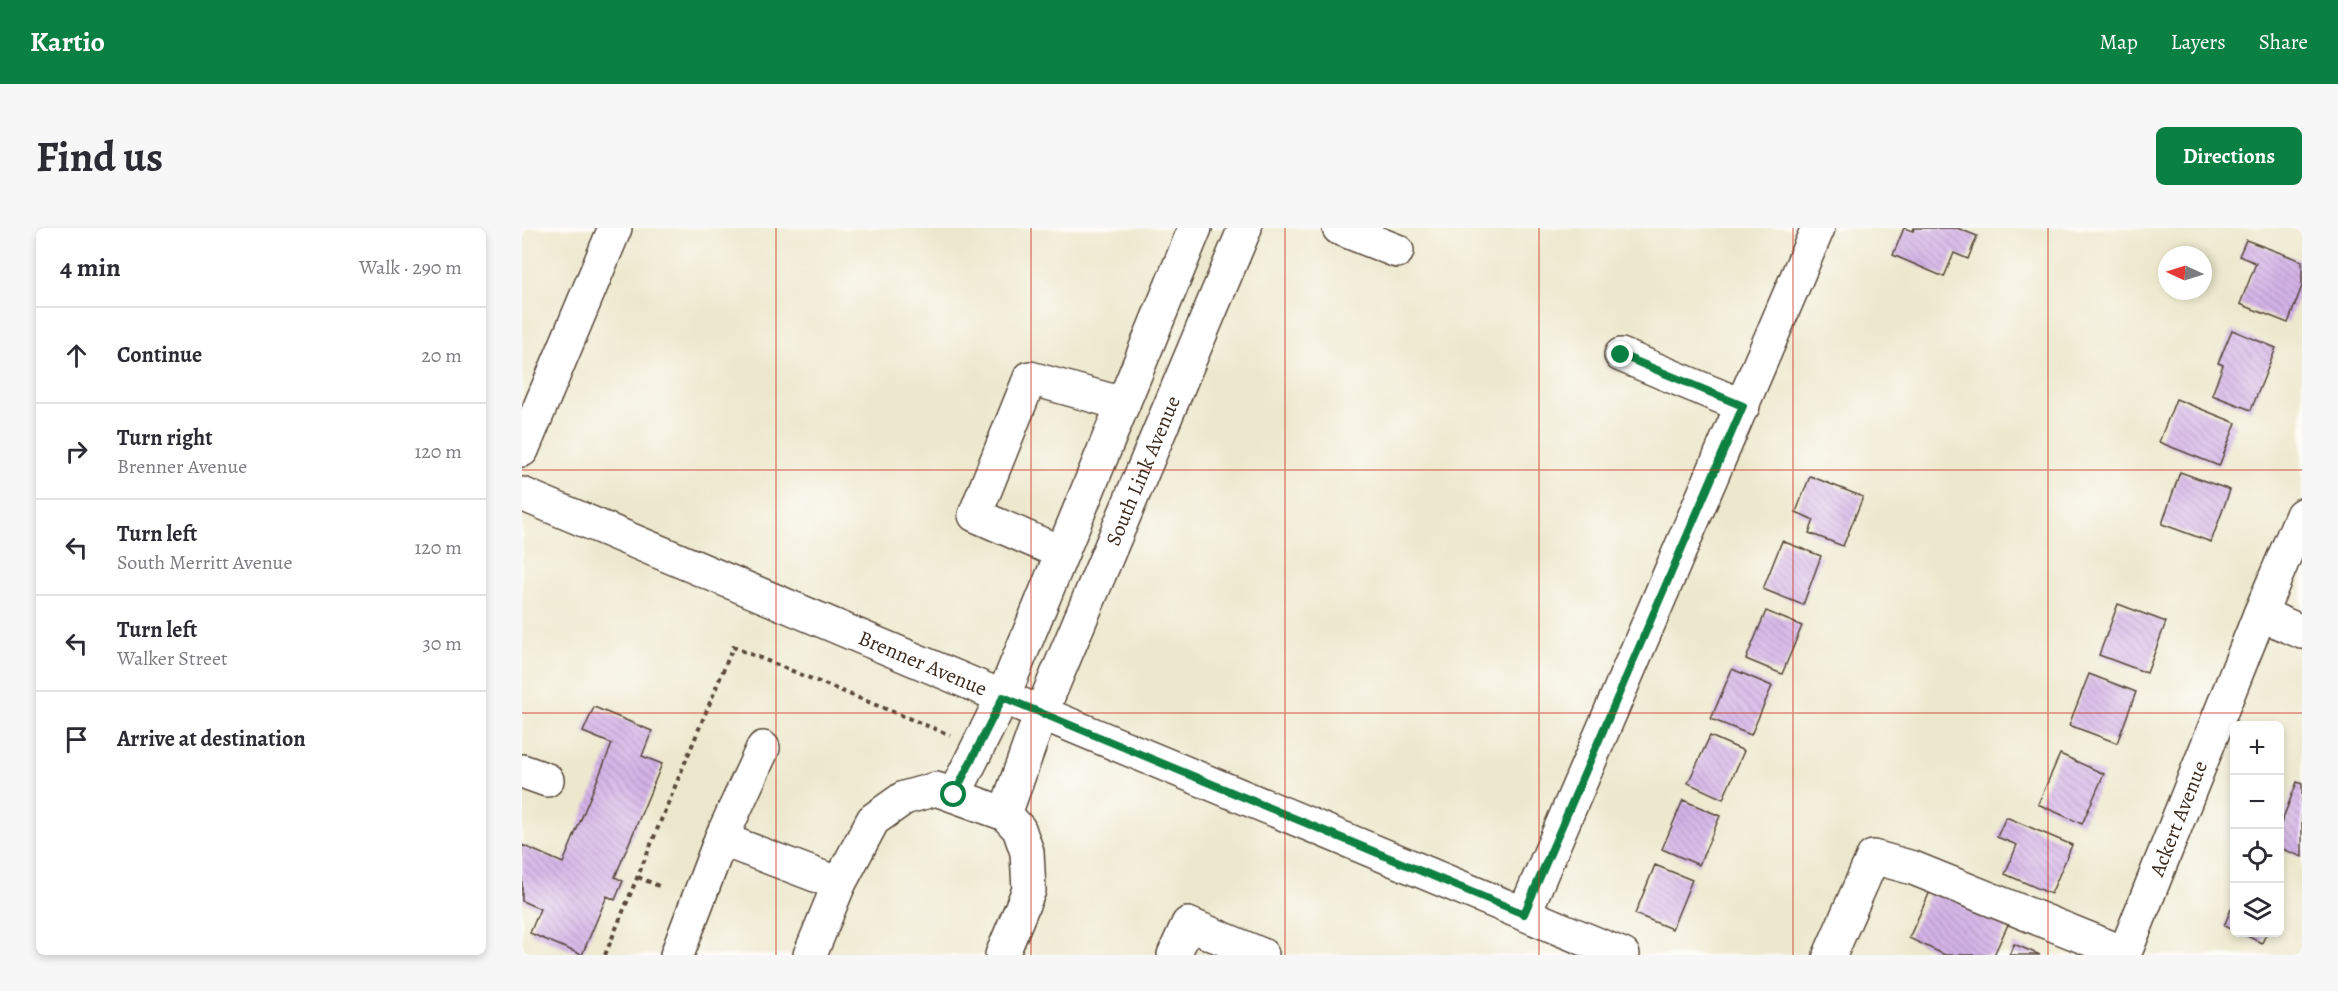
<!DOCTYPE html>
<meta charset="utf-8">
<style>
:root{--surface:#fff;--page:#f7f7f7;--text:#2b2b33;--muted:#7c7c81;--line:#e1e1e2;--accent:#0b8043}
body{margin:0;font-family:Alegreya,serif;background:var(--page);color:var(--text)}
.controls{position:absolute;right:18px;bottom:18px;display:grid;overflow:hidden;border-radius:9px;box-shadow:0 3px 9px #0003}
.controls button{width:54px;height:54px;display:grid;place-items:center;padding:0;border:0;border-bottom:2px solid var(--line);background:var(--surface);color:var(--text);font:30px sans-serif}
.compass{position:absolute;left:1636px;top:18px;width:54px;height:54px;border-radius:50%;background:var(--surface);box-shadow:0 3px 9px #0003;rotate:274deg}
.stop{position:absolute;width:18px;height:18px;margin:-14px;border:4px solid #0b8043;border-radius:50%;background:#fff}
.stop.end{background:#0b8043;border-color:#fff;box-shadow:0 2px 6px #0008}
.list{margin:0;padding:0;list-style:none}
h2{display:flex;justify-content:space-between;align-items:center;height:78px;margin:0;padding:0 24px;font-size:26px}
h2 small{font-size:20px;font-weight:400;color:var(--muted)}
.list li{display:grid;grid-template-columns:39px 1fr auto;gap:18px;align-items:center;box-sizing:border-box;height:96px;padding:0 24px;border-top:2px solid var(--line)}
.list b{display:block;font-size:22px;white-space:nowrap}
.list p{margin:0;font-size:20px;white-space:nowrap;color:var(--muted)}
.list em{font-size:20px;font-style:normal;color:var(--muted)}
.icon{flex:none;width:33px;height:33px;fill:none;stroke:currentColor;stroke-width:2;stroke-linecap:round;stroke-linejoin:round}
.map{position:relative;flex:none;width:1780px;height:727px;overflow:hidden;border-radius:9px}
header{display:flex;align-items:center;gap:36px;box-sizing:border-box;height:84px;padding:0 30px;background:var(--accent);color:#fff}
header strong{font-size:28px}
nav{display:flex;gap:33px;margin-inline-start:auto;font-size:21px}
.intro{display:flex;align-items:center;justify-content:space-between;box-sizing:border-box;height:144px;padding:0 36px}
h1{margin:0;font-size:42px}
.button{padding:15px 27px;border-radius:9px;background:var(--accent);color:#fff;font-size:21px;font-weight:700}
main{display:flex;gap:36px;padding:0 36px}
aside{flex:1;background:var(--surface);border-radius:9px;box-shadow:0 3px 9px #0003}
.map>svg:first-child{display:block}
</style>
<header>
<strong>Kartio</strong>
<nav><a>Map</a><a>Layers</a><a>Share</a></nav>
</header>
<div class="intro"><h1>Find us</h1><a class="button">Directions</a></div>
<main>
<aside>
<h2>4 min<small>Walk · 290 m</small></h2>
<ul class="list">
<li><svg class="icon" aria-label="ahead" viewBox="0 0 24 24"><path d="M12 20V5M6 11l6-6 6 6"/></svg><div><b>Continue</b></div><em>20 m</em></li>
<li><svg class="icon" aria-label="right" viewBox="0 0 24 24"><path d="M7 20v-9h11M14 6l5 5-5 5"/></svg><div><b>Turn right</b><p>Brenner Avenue</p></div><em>120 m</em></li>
<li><svg class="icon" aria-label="left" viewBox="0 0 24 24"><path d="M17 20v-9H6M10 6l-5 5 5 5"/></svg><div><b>Turn left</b><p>South Merritt Avenue</p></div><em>120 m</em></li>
<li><svg class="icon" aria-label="left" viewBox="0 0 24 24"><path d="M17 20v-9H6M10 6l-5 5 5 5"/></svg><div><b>Turn left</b><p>Walker Street</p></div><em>30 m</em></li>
<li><svg class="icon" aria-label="arrive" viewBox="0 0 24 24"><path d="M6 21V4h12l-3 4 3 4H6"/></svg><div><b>Arrive at destination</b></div></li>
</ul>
</aside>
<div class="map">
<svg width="1780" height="727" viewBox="0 0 1780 727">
<defs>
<pattern id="building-back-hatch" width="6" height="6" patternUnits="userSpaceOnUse" patternTransform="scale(1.5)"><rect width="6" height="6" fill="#d4b3e8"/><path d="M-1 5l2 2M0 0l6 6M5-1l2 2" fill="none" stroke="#ad92bb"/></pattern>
</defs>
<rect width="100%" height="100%" fill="#fdfcf7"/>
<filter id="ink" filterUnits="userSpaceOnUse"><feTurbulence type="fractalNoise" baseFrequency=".0167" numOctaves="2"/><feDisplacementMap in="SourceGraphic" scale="12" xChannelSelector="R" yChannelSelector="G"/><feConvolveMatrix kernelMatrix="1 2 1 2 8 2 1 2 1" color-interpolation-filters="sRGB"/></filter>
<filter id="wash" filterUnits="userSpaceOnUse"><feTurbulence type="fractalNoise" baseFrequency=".008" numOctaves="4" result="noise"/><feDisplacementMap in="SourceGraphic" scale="24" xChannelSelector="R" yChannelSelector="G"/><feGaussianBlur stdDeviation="1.35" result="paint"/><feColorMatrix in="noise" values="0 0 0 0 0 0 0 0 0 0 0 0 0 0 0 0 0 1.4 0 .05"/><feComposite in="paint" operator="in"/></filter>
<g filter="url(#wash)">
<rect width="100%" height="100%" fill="#ede8cd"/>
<g id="blocks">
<path fill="url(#building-back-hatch)" d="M 1382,0 L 1391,3 L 1392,0 L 1435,0 L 1455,8 L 1446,31 L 1432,25 L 1422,49 L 1371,27 Z
M 1724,12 L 1780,33 L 1780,58 L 1766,95 L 1718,76 L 1734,35 L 1717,28 Z
M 1710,102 L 1754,120 L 1729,182 L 1690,167 L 1701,137 L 1696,135 Z
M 1654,171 L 1714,195 L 1697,238 L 1637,214 Z
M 1658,244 L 1708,262 L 1689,314 L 1640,296 Z
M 1288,248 L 1341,269 L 1321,318 L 1287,305 L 1292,292 L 1274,284 Z
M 1260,313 L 1299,328 L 1281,377 L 1241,361 Z
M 1596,376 L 1644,394 L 1625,445 L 1577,427 Z
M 1244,383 L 1280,398 L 1260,446 L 1224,431 Z
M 1210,441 L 1250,458 L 1229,507 L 1189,491 Z
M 1567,446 L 1614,464 L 1595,515 L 1547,497 Z
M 72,479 L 130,503 L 120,528 L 140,536 L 93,649 L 101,653 L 93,672 L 85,668 L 60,727 L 8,705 L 18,681 L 0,673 L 0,617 L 41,635 L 90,516 L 61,504 Z
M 1188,508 L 1222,523 L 1201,571 L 1166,555 Z
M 1538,526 L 1582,546 L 1560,596 L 1516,576 Z
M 1775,554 L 1780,556 L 1780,629 L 1758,620 L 1758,598 Z
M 1161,572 L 1198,588 L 1177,637 L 1140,621 Z
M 1484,589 L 1550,617 L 1529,666 L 1483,646 L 1495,617 L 1475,609 Z
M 1133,637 L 1170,652 L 1150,701 L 1113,686 Z
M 1411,657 L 1488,692 L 1472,727 L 1423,727 L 1387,710 Z
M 1712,674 L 1712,703 L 1702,698 Z
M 1716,704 L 1745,704 L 1740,715 Z
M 1492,716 L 1518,727 L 1487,727 Z"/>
</g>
</g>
<g filter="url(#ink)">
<use href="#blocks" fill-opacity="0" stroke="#564638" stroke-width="1.5"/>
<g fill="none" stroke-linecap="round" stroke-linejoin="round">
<defs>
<g id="minor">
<path d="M 817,0 L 875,23"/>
<path d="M 1099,127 L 1221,178"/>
<path d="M 0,222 L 93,0"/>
<path id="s1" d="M 0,266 L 481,469 L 1101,727"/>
<path d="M 540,325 L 453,287 L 508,150 L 601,176"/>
<path d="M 1738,386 L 1780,404"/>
<path d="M 0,543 L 25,552"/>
<path d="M 432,567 L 481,469 L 673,0"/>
<path id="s2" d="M 483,586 L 519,485 L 723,0"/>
<path d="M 199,611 L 241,520"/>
<path d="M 1002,686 L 1296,0"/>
<path d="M 155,727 L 199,611 L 317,656"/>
<path d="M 288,727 L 317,656 L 351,592 L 382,570 L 414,561 L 483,586 L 497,601 L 505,624 L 507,662 L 480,727"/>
<path d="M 652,727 L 666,696 L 740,727"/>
<path d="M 1308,727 L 1351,629 L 1391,640 L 1602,725"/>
<path id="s3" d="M 1602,727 L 1738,386 L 1780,287"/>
</g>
</defs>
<use href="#minor" stroke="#564638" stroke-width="36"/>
<path stroke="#564638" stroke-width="4" stroke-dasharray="4.5 4.5" stroke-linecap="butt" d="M 116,649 L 139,659
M 83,727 L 211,419 L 428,507"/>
<use href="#minor" stroke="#fff" stroke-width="33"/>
</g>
</g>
<g fill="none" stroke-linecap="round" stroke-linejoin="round" filter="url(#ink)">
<path stroke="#0b8043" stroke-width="8" d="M 432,567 L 481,469 L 1002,686 L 1221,178 L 1099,127"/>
</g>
<path fill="none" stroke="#c8321e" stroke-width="1.5" stroke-opacity="0.55" d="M 254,0 L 254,727M 509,0 L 509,727M 763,0 L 763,727M 1017,0 L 1017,727M 1271,0 L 1271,727M 1526,0 L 1526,727M 0,242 L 1780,242M 0,485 L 1780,485"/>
<g text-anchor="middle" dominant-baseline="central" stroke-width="5" stroke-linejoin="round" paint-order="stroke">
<g font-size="21" fill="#3b2a1e" stroke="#fdfcf7">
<text stroke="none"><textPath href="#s2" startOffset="370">South Link Avenue</textPath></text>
<text stroke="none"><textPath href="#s1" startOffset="435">Brenner Avenue</textPath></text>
<text stroke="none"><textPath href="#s3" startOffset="147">Ackert Avenue</textPath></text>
</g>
</g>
</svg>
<div class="controls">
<button>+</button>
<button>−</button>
<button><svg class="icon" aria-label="locate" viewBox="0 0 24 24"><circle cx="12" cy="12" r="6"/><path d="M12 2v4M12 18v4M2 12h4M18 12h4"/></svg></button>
<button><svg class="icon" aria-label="layers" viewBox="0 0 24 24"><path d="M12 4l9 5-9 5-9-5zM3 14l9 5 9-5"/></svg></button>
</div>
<svg class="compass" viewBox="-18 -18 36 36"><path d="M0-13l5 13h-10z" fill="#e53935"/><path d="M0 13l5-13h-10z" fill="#7c7c81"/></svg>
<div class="stop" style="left:432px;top:567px"></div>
<div class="stop end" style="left:1099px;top:127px"></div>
</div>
</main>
